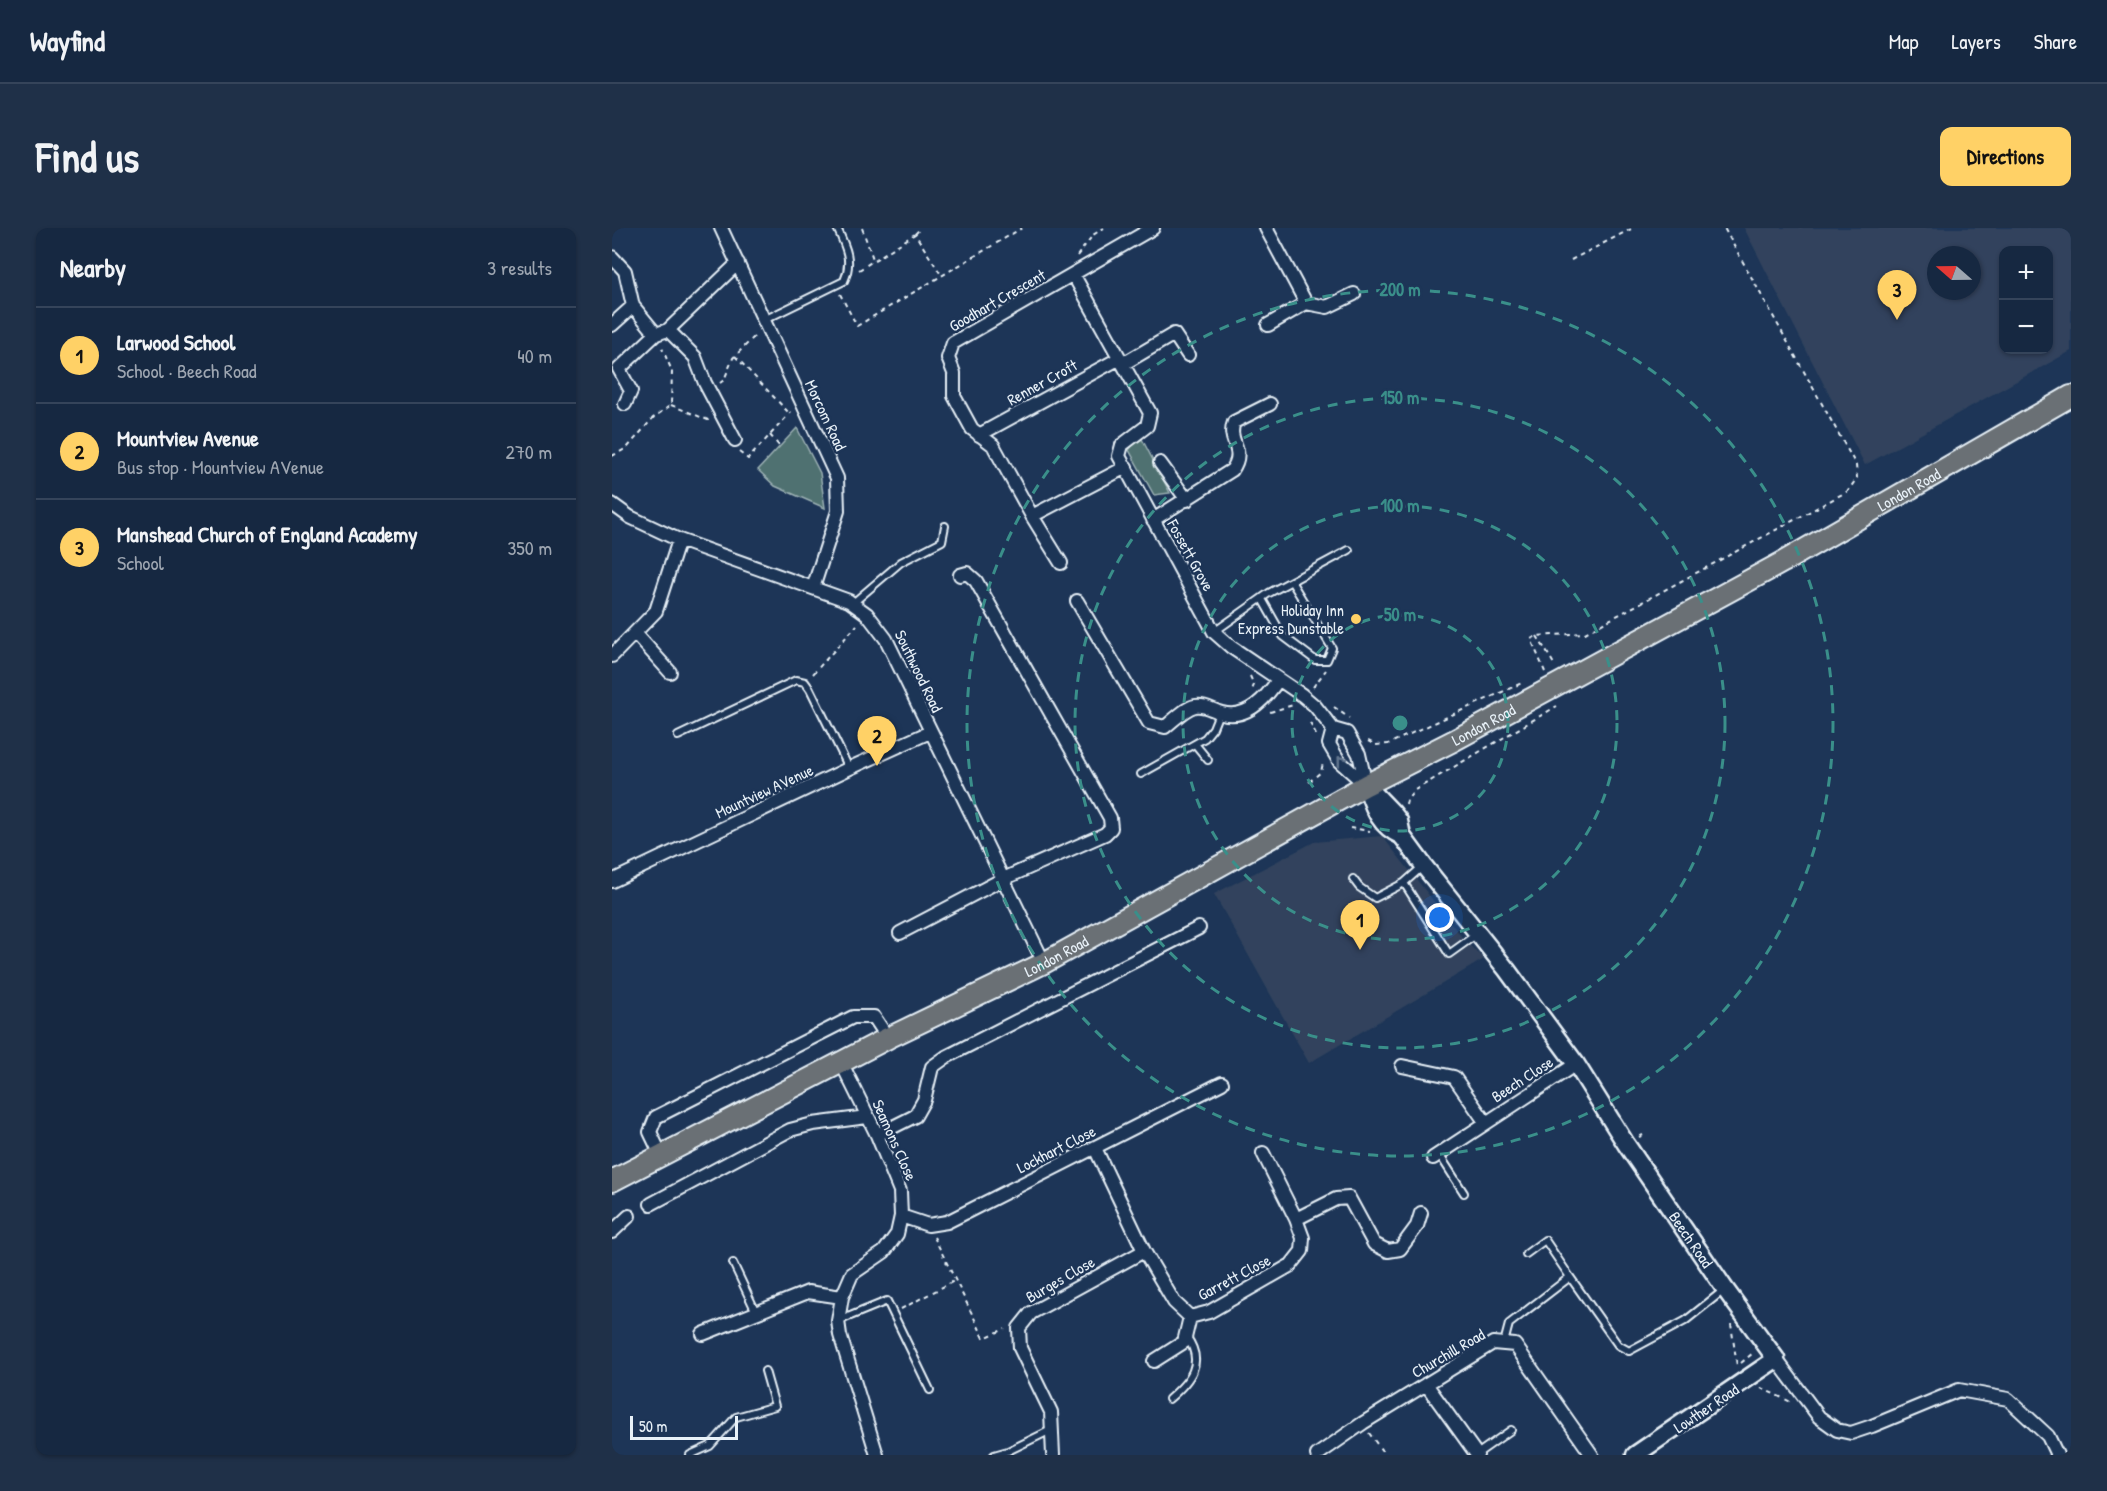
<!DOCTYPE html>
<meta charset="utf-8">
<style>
:root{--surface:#162841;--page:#1f3048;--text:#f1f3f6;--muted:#9ea6b1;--line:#35445a;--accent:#ffd166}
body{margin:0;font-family:"Patrick Hand",sans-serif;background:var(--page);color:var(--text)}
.controls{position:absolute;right:18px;top:18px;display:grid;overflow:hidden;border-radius:12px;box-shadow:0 2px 4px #0004}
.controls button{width:54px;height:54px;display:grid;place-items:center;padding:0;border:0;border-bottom:2px solid var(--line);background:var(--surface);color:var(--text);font:30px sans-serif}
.compass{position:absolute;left:1315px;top:18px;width:54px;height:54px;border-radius:50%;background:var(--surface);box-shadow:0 2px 4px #0004;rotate:290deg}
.scale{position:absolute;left:18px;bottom:15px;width:108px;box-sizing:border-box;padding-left:6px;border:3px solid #e8f1f8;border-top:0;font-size:16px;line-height:21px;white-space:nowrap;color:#e8f1f8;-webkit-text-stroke:4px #1d3557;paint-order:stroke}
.you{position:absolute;left:828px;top:690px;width:21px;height:21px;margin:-15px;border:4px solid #fff;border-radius:50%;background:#1a73e8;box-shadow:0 0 0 9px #1a73e833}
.badge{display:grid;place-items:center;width:39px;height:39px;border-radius:50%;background:var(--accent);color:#111;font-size:20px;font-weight:700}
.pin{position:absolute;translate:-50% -50px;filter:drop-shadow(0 2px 3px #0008)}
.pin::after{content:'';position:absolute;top:32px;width:21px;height:18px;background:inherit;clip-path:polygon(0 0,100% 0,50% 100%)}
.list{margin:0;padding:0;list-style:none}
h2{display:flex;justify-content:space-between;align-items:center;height:78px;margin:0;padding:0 24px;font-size:26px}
h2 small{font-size:20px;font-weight:400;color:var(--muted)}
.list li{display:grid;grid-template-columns:39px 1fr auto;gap:18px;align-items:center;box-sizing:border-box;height:96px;padding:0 24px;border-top:2px solid var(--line)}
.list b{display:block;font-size:22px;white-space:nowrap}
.list p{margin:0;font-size:20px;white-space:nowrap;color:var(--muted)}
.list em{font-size:20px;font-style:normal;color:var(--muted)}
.map{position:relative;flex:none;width:1459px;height:1227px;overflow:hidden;border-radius:12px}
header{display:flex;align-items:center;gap:36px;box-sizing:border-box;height:84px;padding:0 30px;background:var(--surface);border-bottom:2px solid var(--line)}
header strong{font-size:28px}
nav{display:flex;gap:33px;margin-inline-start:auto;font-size:21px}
.intro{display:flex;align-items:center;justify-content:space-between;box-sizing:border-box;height:144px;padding:0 36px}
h1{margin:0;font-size:42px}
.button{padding:15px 27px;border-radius:12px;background:var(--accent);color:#111;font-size:21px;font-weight:700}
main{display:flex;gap:36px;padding:0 36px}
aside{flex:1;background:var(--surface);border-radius:12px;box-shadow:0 2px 4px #0004}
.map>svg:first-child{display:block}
</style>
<header>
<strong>Wayfind</strong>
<nav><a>Map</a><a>Layers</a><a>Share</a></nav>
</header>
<div class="intro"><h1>Find us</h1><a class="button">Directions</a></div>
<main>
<aside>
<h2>Nearby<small>3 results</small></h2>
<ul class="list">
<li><span class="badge">1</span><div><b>Larwood School</b><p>School · Beech Road</p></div><em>40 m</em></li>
<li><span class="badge">2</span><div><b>Mountview Avenue</b><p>Bus stop · Mountview AVenue</p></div><em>270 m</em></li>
<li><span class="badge">3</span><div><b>Manshead Church of England Academy</b><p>School</p></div><em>350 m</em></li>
</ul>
</aside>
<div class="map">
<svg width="1459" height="1227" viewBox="0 0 1459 1227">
<rect width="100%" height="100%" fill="#1d3557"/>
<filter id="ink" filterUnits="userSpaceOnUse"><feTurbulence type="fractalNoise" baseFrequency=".0167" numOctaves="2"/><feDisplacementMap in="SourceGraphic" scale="12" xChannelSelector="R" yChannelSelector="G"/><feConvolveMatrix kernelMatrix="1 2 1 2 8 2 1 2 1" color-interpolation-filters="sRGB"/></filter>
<g filter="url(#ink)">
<path fill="#31435d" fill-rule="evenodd" d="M 1132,0 L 1459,0 L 1459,123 L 1253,237 ZM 1392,22 L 1436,22 L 1436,122 L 1392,122 ZM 1324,27 L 1360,27 L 1360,63 L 1324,63 Z
M 770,608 L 854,714 L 872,731 L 697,835 L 602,666 L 702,614 Z"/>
<path fill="#507171" stroke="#9cb1b4" stroke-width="1.5" d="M 185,200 L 208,245 L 213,280 L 163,258 L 146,242 Z
M 530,211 L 558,265 L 542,267 L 517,222 L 522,215 Z"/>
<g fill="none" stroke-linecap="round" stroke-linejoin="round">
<defs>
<path id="service" d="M 152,92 L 232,53 C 241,33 234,19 225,0
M 650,371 L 671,408 L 703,432 L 715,432 L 720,420 L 679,353
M 241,375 L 289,334 L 330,313 L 333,298
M 602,404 L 657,365 L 737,322
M 66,508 L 184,452 L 193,454 L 198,461 L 237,540
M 583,516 L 596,532
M 529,546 L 593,510 L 601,500 L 607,485
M 810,639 L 792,655 L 837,726 L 865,706
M 741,651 L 747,659 L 763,670 L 792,655
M 827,926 L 852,965
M 121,1035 L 144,1084
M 958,1049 L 1006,1117 L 1017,1123 L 1073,1093 L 1112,1062
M 226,1093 L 275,1073 L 318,1162
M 892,1115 L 897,1096 L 958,1049 L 933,1012 L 914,1026
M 557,1171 C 578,1153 594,1135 574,1108
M 865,1226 L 899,1202
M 78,1227 L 98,1218 L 124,1189 L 163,1178 L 153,1143
M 382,1227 L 396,1223 L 439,1202"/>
<path id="minor" d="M 109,0 L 225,250 L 226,283 L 201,360
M 541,0 L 461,46 L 538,185 L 535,198 L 510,217 L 507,228 L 602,404 L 619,419 L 690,467 L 703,478 L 721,501 L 735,505 L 747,526 L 754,557
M 654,0 L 694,75
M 0,29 L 13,43 L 21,78 L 44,106
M 461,46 L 341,115 L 336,130 L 342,145 L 342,168 L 360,201 L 381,217 L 420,288 L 514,239
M 0,97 L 21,78
M 656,97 L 694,75 L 715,79 L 742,66
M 511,136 L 562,106 L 576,127
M 13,176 L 19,163 L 7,141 L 44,106 L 56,102
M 367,207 L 508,130
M 123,212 L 93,155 L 83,129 L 56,102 L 126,35
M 548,235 L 575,272
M 0,276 L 18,289 L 67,312 L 237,373 L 255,386 L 274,411 L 432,735
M 420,288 L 449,335
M 541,292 L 620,242 C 635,221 614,214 622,194 L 658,176
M 465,373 L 537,495 L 553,499 C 561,493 573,480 583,478 C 593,476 601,483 610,485 C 635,492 654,470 666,452
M 23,405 L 58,444
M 0,428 L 44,383 L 67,312
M 721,501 L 717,516 L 727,533 L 754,557
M 0,653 L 238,540 L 318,504
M 288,705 L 391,651 L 493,606 L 499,600 L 498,590 L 364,353 L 355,345 L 348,347
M 230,836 L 265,907 L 288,963 L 289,988 L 285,1006 L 272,1024 L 240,1046 L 230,1069 L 226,1093 L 228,1107 L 265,1227
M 790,838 L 842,849 L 874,895
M 265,907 L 303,888 L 312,872 L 320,839 L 334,829 L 587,700
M 483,920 L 532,1023 L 562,1074 L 578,1089 L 597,1084 L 679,1037 L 690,1023 L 691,1010 L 684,991 L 651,925
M 49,927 L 38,904 L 44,889 L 241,789 L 262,789 L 276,810
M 821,930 L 964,836
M 39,976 L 178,902 L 201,896 L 255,889
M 289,988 L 316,997 L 335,994 L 610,855
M 684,991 L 724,971 L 737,970 L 762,1016 L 776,1023 L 788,1021 L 805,998 L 809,985
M 0,1004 L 17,988
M 91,1106 L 196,1064 L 230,1069
M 1164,1131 L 1207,1189 L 1225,1202 L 1239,1205 L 1260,1198 L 1347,1162 L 1396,1171 L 1436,1208 L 1445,1227
M 542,1133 L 572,1114 L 578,1089
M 814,1156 L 865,1227
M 441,1227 L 439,1184 L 408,1120 L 407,1100 L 419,1085 L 532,1023
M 705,1227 L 751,1195 L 881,1115 L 903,1117 L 980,1227"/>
<g id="tertiary">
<path id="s1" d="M 754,557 L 780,584 L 787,593 L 790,608 L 812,638 L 895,742 L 964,836 L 1014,916 L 1113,1061 L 1164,1131 L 1023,1227"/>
<path d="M 755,560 C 762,581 768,599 790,608"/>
</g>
<g id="primary">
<path id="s2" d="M 0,953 L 276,810 L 432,735 L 754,557 L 841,513 L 1171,334 L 1459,168"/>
</g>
</defs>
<use href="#service" stroke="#e8f1f8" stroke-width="10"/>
<use href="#minor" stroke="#e8f1f8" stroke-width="16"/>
<use href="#tertiary" stroke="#e8f1f8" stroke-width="21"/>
<use href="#primary" stroke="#e8f1f8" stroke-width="24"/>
<path stroke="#e8f1f8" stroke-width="2" stroke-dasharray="4.5 4.5" stroke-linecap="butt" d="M 250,0 L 261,31
M 303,6 L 309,0
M 465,28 L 481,7 L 492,0
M 959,32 L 1021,0
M 247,42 L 303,6 L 330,48
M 228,66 L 245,98 L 410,0
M 123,128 L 177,185
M 108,155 L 112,152 L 121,130 L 143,108
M 59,177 L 96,192 L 98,190
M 158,207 L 168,219
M 127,224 L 136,231 L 179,184
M 0,228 L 15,220 L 41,190 L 59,177 L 60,143 L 50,120
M 925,408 L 942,436
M 933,444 L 919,411 L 925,408 L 973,405 L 1236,263 L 1245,250 L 1244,237 L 1112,0
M 201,446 L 245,397
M 638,448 L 642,457 L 640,462
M 701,459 L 714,442
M 722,479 L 737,490
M 658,484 L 681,477
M 698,495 L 705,509
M 756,513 L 764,517 L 776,516 L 912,454
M 697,554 L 709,544 L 711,535
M 794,577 L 795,572 L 803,562 L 945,478
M 738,600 L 758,603
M 1027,909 L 1035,905
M 322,1009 L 372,1110 L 393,1101
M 289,1081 L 342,1053
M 1119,1096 L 1125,1138
M 1129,1135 L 1141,1125
M 1149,1160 L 1179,1174
M 757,1205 L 773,1227"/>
<use href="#service" stroke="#1d3557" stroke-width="6"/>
<use href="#minor" stroke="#1d3557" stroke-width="12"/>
<use href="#tertiary" stroke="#1d3557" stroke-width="16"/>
<use href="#primary" stroke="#6a7074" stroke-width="20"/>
</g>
<defs><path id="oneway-chevron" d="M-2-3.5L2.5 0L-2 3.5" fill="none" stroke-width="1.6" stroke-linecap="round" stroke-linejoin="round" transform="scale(1.5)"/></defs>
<use stroke="#64778f" href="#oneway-chevron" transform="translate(729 532) rotate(-129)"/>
</g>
<g fill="none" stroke="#3a8f8a" stroke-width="3" stroke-dasharray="10 8">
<circle cx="788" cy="495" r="108"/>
<circle cx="788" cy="495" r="217"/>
<circle cx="788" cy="495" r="325"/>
<circle cx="788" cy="495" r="433"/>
</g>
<circle fill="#ffd166" stroke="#1d3557" stroke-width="2" cx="744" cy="391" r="6"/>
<g text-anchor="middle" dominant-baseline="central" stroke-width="5" stroke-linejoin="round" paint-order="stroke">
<g font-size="16" fill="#e8f1f8" stroke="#1d3557">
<text transform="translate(385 72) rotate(-30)">Goodhart Crescent</text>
<text transform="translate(430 154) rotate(-29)">Renner Croft</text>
<text transform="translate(214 187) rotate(65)">Morcom Road</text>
<text stroke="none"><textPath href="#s2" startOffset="1470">London Road</textPath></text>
<text transform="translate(579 327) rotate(61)">Fossett Grove</text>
<text transform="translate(307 443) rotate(64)">Southwood Road</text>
<text stroke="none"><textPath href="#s2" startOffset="984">London Road</textPath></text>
<text transform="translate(152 563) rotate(-25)">Mountview AVenue</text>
<text stroke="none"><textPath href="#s2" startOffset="498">London Road</textPath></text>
<text transform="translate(910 851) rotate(-33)">Beech Close</text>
<text transform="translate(283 912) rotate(66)">Seamons Close</text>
<text transform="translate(444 921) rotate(-27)">Lockhart Close</text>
<text stroke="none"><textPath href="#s1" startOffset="561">Beech Road</textPath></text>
<text transform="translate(622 1049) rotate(-28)">Garrett Close</text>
<text transform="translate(448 1051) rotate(-30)">Burges Close</text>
<text transform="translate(836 1125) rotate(-30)">Churchill Road</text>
<text transform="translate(1094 1180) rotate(-34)">Lowther Road</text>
</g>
<g font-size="16" fill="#e8f1f8" stroke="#1d3557" text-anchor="end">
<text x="732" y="382">Holiday Inn<tspan x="732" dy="18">Express Dunstable</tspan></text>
</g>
</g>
<circle cx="788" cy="495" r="9" fill="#3a8f8a" stroke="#1d3557" stroke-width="3"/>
<g font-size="18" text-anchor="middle" font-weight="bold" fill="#3a8f8a" stroke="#1d3557" stroke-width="5" stroke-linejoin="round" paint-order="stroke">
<text x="788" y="68">200 m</text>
<text x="788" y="176">150 m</text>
<text x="788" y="284">100 m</text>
<text x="788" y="393">50 m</text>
</g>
</svg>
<div class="controls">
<button>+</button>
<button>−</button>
</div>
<svg class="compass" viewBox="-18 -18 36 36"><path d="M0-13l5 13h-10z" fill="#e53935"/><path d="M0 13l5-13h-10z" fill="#9ea6b1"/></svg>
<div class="scale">50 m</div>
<div class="you"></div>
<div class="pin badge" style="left:748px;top:722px">1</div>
<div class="pin badge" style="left:265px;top:538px">2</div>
<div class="pin badge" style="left:1285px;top:92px">3</div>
</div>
</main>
